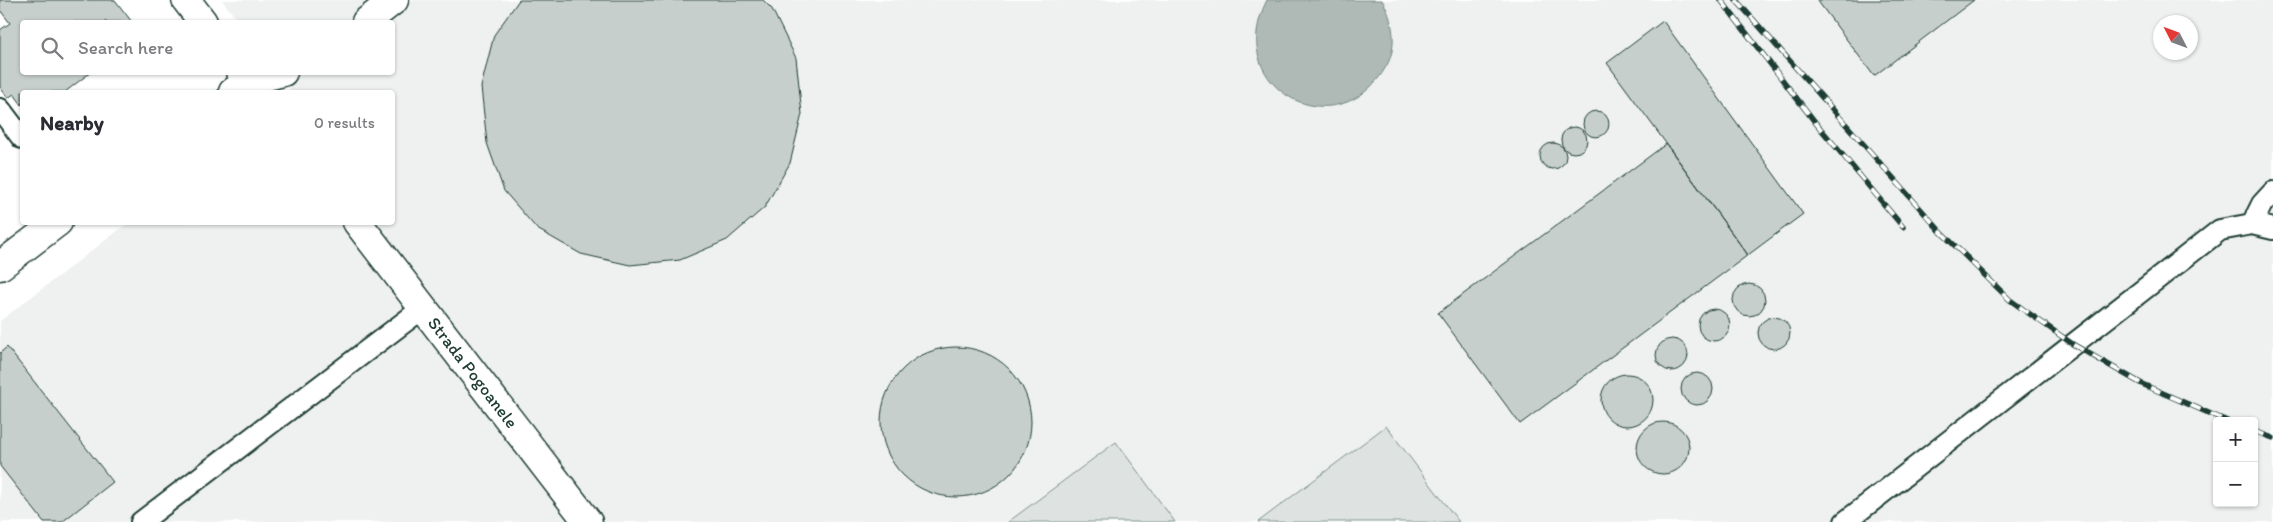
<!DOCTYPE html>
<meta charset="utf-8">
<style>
:root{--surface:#fff;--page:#f2f2f3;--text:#2b2b33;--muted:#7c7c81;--line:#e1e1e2}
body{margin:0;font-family:Itim,sans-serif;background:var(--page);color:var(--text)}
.controls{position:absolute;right:15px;bottom:15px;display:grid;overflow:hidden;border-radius:5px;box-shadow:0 1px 4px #0004}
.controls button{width:45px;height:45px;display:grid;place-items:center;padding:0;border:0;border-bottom:1px solid var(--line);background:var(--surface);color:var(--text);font:25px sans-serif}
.compass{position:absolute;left:2153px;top:15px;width:45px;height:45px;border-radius:50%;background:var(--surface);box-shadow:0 1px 4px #0004;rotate:312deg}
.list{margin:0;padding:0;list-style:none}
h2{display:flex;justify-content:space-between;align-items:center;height:65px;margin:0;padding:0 20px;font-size:21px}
h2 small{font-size:16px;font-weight:400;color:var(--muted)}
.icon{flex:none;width:28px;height:28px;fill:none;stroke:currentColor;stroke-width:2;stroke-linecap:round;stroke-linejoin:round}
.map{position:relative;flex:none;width:2273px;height:522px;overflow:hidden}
.search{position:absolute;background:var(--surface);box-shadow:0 1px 4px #0004;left:20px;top:20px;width:375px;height:55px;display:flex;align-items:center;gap:12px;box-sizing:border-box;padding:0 18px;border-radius:5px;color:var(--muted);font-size:19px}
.panel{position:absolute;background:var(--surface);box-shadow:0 1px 4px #0004;left:20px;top:90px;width:375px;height:135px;border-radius:5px}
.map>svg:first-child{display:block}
</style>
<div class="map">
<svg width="2273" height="522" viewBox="0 0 2273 522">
<rect width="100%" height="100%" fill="#fff"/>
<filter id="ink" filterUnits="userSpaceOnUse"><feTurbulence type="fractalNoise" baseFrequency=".02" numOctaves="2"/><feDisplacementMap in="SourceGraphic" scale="10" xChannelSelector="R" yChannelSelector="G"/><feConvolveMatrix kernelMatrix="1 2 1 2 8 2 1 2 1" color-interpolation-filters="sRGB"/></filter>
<g filter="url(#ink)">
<path fill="#eef1f0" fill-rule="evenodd" d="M 222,0 L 2273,0 L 2273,522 L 0,522 L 0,321 L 128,223 L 392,222 L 392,92 L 292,92 L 277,73 L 392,72 L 392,22 L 239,22 ZM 2160,22 L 2190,22 L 2190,52 L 2160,52 ZM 2217,421 L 2254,421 L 2254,503 L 2217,503 Z"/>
<path fill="#dee3e2" stroke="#7e908b" d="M 1386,426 L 1459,522 L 1258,522 Z
M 1116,442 L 1175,522 L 1008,522 Z"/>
<path fill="#afbab7" stroke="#758883" d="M 1267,0 L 1382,0 C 1393,19 1398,45 1387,65 C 1340,151 1221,90 1267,0 Z"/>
<path fill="#c7cfcc" stroke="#1f3d34" d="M 0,0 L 115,0 L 132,22 L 22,22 L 22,72 L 91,72 L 65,92 L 22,92 L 22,105 L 14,94 L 8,98 L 0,87 L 0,30 L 10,23 L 0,10 Z
M 519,0 L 763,0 L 772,9 L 796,58 L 802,114 L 790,163 L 765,207 L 727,240 L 680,260 L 630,265 L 581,254 L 537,229 L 504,191 L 487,143 L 481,87 L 494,35 Z
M 1817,0 L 1974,0 L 1874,76 Z
M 1663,21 L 1803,214 L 1748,255 L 1607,63 Z
M1583 124a13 13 0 1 1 26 0a13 13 0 1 1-26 0Z
M1561 140a13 13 0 1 1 26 0a13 13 0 1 1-26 0Z
M1540 156a13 13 0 1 1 26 0a13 13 0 1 1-26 0Z
M 1666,144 L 1748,255 L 1520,424 L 1438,313 Z
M1733 300a16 16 0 1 1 32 0a16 16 0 1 1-32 0Z
M1698 325a16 16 0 1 1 32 0a16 16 0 1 1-32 0Z
M1758 333a16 16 0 1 1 32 0a16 16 0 1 1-32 0Z
M1656 355a16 16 0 1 1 32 0a16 16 0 1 1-32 0Z
M 7,347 L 113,482 L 62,522 L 44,522 L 0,466 L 0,353 Z
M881 422a75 75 0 1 1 150 0a75 75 0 1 1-150 0Z
M1681 389a16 16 0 1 1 32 0a16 16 0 1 1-32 0Z
M1601 400a26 26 0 1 1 52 0a26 26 0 1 1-52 0Z
M1637 448a26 26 0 1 1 52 0a26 26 0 1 1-52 0Z"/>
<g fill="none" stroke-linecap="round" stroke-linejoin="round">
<defs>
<path id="service" d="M 0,109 L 22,138
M 2252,224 L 2262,204 L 2273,192
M 141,522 L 423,308
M 1845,522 L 2220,230 L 2252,224 L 2273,229"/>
<path id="minor" d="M 366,22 L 394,0
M 233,92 L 248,81 L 283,72
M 0,266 L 58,222"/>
<g id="tertiary">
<path d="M 186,0 L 203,22"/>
<path d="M 241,72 L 257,92"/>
<path id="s1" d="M 357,222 L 588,522"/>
</g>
</defs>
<use href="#service" stroke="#1f3d34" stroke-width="24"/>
<use href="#minor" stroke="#1f3d34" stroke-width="31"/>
<use href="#tertiary" stroke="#1f3d34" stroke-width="31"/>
<use href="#service" stroke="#fff" stroke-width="20"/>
<use href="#minor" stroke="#fff" stroke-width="28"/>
<use href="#tertiary" stroke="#fff" stroke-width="28"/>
<defs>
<path id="rail" d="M 1721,0 L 1815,122 L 1903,227
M 1736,0 L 1941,232 L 2010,300 L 2074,345 L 2142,384 L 2227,421
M 2254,431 L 2273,438"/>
</defs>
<use href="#rail" stroke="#1f3d34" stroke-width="5.5"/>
<use href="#rail" stroke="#fff" stroke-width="4" stroke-dasharray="11" stroke-linecap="butt"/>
</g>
</g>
<g text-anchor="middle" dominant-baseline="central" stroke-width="4.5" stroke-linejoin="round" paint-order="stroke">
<g font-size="18" fill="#1f3d34" stroke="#fff">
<text stroke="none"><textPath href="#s1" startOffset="190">Strada Pogoanele</textPath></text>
</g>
</g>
</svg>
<div class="controls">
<button>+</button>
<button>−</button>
</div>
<svg class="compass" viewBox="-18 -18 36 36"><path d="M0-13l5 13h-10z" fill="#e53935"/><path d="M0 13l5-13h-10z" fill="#7c7c81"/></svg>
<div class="search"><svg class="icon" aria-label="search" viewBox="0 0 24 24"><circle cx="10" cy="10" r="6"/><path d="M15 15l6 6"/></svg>Search here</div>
<section class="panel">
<h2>Nearby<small>0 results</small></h2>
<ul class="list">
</ul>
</section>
</div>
